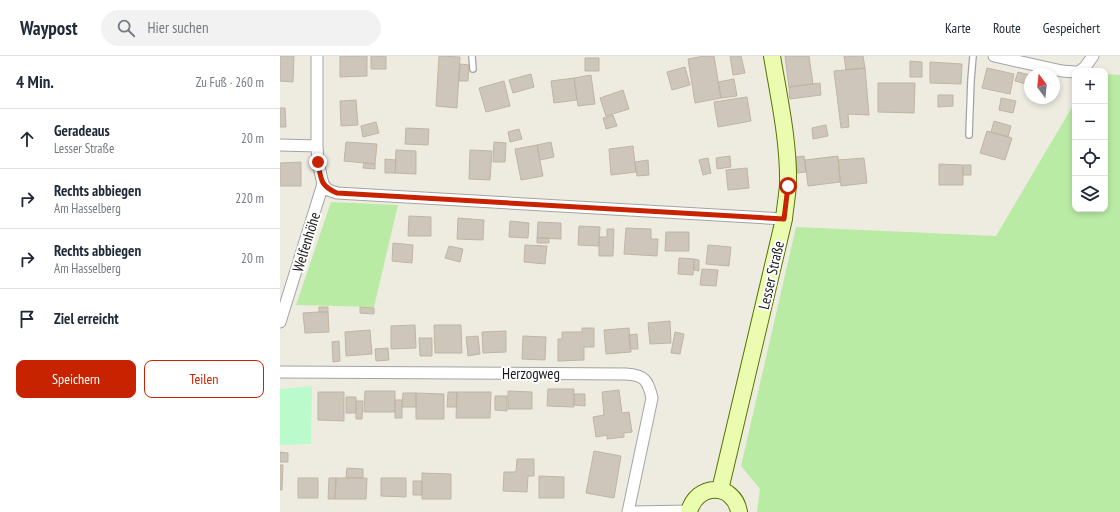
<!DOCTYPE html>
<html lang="de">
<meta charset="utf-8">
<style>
:root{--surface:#fff;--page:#f2f2f3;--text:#1f2937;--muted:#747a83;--line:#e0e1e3;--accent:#c82300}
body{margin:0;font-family:"PT Sans Narrow",sans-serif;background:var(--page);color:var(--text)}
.controls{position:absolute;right:12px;top:12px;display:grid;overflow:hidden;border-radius:8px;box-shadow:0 2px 6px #0003}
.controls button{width:36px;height:36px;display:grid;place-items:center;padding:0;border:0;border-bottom:1px solid var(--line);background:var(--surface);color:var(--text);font:20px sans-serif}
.compass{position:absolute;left:744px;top:12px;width:36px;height:36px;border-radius:50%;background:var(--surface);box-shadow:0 2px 6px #0003;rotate:345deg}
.stop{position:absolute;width:12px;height:12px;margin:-9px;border:3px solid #c82300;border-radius:50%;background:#fff}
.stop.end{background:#c82300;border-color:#fff;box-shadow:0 1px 4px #0008}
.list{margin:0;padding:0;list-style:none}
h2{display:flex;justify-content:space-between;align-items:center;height:52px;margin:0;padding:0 16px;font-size:17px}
h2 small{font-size:13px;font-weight:400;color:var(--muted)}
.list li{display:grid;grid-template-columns:26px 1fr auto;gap:12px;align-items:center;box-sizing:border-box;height:60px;padding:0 16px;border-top:1px solid var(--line)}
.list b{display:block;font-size:15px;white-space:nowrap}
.list p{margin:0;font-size:13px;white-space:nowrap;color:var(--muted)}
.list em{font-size:13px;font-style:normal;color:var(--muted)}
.actions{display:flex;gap:8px;padding:12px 16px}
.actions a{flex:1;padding:9px 0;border:1px solid var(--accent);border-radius:8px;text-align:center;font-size:14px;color:var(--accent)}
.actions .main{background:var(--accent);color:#fff}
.icon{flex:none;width:22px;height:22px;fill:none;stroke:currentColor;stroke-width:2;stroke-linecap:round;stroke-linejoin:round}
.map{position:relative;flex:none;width:840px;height:456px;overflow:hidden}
header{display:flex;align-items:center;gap:24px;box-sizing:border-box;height:56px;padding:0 20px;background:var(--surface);border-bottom:1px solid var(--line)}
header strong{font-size:19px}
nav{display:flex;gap:22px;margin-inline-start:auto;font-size:14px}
.search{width:280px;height:36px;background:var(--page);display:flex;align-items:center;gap:10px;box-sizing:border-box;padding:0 14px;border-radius:22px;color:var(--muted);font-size:15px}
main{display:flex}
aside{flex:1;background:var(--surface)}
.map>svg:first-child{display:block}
</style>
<header>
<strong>Waypost</strong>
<div class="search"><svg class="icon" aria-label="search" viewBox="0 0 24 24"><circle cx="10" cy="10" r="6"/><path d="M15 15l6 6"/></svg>Hier suchen</div>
<nav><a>Karte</a><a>Route</a><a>Gespeichert</a></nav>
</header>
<main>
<aside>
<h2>4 Min.<small>Zu Fuß · 260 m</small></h2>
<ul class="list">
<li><svg class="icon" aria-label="ahead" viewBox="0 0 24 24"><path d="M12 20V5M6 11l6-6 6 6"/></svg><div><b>Geradeaus</b><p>Lesser Straße</p></div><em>20 m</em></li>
<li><svg class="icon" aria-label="right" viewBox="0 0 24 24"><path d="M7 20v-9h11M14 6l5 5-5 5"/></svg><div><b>Rechts abbiegen</b><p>Am Hasselberg</p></div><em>220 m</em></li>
<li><svg class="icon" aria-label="right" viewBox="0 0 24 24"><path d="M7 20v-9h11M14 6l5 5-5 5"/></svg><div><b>Rechts abbiegen</b><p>Am Hasselberg</p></div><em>20 m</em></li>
<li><svg class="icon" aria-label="arrive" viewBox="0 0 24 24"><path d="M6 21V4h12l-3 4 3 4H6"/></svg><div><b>Ziel erreicht</b></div></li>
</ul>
<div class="actions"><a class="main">Speichern</a><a>Teilen</a></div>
</aside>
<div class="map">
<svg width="840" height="456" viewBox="0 0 840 456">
<rect width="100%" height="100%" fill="#eeece1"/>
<path fill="#baeba4" d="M 825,18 L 840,19 L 840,456 L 477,456 L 480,433 L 461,410 L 516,171 L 716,180 L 795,46 L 795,153 L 825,153 Z
M 51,146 L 118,149 L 94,251 L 16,249 Z"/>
<path fill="#bbfbcb" d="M 32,330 L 31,388 L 0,389 L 0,333 Z"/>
<path fill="#cec6ba" stroke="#c0b5a3" d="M 0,0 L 14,0 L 13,26 L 0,25 Z
M 60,0 L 87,0 L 87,20 L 60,21 Z
M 91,0 L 106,0 L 106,13 L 91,13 Z
M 159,0 L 180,1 L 177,52 L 156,50 Z
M 424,0 L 434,0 L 441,42 L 415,47 L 408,3 Z
M 450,0 L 461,0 L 465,17 L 453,19 Z
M 505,0 L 529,0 L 533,28 L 509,31 Z
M 564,0 L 583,0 L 585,12 L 566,14 Z
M 305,2 L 319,2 L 319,15 L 305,15 Z
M 630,5 L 642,6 L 642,21 L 630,21 Z
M 650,6 L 682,8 L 681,28 L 650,27 Z
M 180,8 L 189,9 L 188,25 L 179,25 Z
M 405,11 L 410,29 L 392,34 L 387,16 Z
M 585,12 L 589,59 L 568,58 L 569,71 L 561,72 L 554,15 Z
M 707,12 L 734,18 L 730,38 L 702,32 Z
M 738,16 L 750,19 L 750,29 L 735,25 Z
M 251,18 L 254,31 L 233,37 L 229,24 Z
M 311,19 L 315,48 L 298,50 L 294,22 Z
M 294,22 L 297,44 L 274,47 L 271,25 Z
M 454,23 L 457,40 L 441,42 L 438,26 Z
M 224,25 L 230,50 L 206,56 L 199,32 Z
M 540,27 L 541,39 L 510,43 L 509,31 Z
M 598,27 L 635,27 L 634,57 L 598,56 Z
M 343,34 L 349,53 L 326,60 L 320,42 Z
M 658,39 L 673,39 L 673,50 L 658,51 Z
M 467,41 L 471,65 L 438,71 L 434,46 Z
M 721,42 L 736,45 L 733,57 L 719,54 Z
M 76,44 L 78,69 L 61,70 L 60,45 Z
M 0,52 L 5,52 L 6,71 L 0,71 Z
M 333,59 L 337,70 L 326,73 L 323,62 Z
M 714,65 L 731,70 L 728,81 L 711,76 Z
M 96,66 L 99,77 L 83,81 L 81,70 Z
M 546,69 L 548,80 L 533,83 L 532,72 Z
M 126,72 L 149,73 L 148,89 L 125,88 Z
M 239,73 L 242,83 L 230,86 L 228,76 Z
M 707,75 L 732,82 L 725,104 L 700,97 Z
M 66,86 L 97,88 L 95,108 L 64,105 Z
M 214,86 L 226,87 L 225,106 L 213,106 Z
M 271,86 L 274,101 L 260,104 L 257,89 Z
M 257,89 L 263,120 L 241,124 L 235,93 Z
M 353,90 L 356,116 L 331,119 L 329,93 Z
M 116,94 L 136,95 L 136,118 L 115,117 Z
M 190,94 L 212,95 L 210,124 L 189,123 Z
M 450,100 L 451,111 L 437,113 L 436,102 Z
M 524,100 L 526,116 L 517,117 L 516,101 Z
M 558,100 L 560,126 L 528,130 L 525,104 Z
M 428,102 L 431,117 L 423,119 L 419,104 Z
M 584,102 L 587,127 L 561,130 L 558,104 Z
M 105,103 L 116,104 L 115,117 L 105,117 Z
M 368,104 L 369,119 L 357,120 L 355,106 Z
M 21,106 L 21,130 L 0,130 L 0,107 Z
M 84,107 L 95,108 L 95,113 L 83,112 Z
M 659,108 L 683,109 L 683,129 L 659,129 Z
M 683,109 L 691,109 L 691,119 L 683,119 Z
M 467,112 L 469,132 L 448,134 L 446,114 Z
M 129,160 L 151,161 L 151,180 L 128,180 Z
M 178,162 L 204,164 L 203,184 L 177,183 Z
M 230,165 L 249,167 L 248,182 L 229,181 Z
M 258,166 L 281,167 L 281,183 L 257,182 Z
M 299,170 L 320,171 L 319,190 L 298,189 Z
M 346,172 L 371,173 L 371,183 L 378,183 L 377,200 L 344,198 Z
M 327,173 L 334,173 L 333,200 L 319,200 L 319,181 L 327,181 Z
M 386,176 L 409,176 L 409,195 L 385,195 Z
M 257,182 L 269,182 L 269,187 L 257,187 Z
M 113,187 L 133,189 L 132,207 L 112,205 Z
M 245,189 L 267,190 L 265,208 L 244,206 Z
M 428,189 L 451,191 L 449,210 L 426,208 Z
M 169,190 L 183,193 L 180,206 L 165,202 Z
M 399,202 L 414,203 L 413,219 L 398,218 Z
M 414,203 L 419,204 L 419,215 L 414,214 Z
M 422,213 L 438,214 L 436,230 L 420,229 Z
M 39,251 L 48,251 L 48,256 L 39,256 Z
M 80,251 L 94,252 L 94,258 L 80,257 Z
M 39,256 L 48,256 L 49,276 L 25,277 L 23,257 Z
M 390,265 L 391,287 L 370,288 L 368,267 Z
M 135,269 L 136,292 L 111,293 L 111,270 Z
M 154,269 L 181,269 L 182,297 L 155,297 Z
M 302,272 L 314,272 L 314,291 L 304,291 L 304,304 L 278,305 L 278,283 L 282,283 L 282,276 L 302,276 Z
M 349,272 L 351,296 L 326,298 L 324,274 Z
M 90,274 L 92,298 L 66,300 L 65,276 Z
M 226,275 L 226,296 L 203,297 L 202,276 Z
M 395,276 L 404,278 L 400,298 L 391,297 Z
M 357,278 L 358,293 L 350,293 L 349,279 Z
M 198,280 L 200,298 L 188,300 L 186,281 Z
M 243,280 L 266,281 L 265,304 L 242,303 Z
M 139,282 L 152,282 L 152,300 L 140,300 Z
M 59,285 L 60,305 L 53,306 L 52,286 Z
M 108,292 L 109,304 L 96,305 L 95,293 Z
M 268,333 L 294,333 L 294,351 L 267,350 Z
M 339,334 L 342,357 L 349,356 L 352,376 L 344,377 L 344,381 L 327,383 L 327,379 L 316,381 L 313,361 L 324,359 L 322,336 Z
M 85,335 L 115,335 L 115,356 L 84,356 Z
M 228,335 L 252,336 L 252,353 L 228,353 Z
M 38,336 L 64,336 L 64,365 L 38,364 Z
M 168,336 L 177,336 L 176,351 L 167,351 Z
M 177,336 L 211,336 L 210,362 L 176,362 Z
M 123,337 L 136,337 L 136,351 L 122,351 Z
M 136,337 L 164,338 L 164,363 L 136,363 Z
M 294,338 L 305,338 L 305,350 L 294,349 Z
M 215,340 L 227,340 L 227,355 L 215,354 Z
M 66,341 L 76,341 L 76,357 L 66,357 Z
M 115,344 L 122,344 L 122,362 L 115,362 Z
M 76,345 L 83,345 L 82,363 L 76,363 Z
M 314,395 L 341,400 L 334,442 L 306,437 Z
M 0,396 L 8,397 L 8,406 L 0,406 Z
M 237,403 L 254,403 L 254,420 L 248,420 L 247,436 L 223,435 L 224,416 L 236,416 Z
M 0,409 L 3,409 L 2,434 L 0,434 Z
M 67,412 L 83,413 L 83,422 L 66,422 Z
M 142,417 L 171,418 L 171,443 L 142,443 Z
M 259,420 L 284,421 L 284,442 L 259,442 Z
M 18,422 L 38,422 L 38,442 L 18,442 Z
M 49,422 L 56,422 L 55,443 L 48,443 Z
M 56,422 L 87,422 L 86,443 L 55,443 Z
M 101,422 L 126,422 L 126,441 L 101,440 Z
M 133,425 L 142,425 L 142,439 L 133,439 Z"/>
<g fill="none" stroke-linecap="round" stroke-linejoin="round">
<defs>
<path id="lane" d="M 192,0 L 193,13
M 689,79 L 691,24 L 693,0"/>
<path id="street" d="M 37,0 L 37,90 L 38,106 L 43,128 L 48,134 L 57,137 L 504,163
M 714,0 L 782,15 L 795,16
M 800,15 L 805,11 L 813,0
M 0,89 L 37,90
M 0,266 L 43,128
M 0,316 L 346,318 C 364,319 368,324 372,342 L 348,456
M 352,456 L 409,455"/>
<path id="secondary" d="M 440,434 L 504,163 C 505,152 507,141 508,129 C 509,86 499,42 492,0
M 409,456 C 416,427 454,426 459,456"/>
</defs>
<use href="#lane" stroke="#a3a3a3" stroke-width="8"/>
<use href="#street" stroke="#a3a3a3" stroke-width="13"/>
<use href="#secondary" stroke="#547600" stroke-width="18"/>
<use href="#lane" stroke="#fff" stroke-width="5.5"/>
<use href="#street" stroke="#fff" stroke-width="11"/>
<use href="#secondary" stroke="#ebfcb1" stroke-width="16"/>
</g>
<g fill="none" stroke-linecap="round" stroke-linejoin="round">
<path stroke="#c82300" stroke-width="5" d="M 38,106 C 41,123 40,130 57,137 L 504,163 L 508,130"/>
</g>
<g text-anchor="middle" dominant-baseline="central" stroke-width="4" stroke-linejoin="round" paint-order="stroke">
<g font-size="15" fill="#1c1c1c" stroke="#fff">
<text transform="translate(26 186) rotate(-73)">Welfenhöhe</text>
<text transform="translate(491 219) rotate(-77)">Lesser Straße</text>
<text x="251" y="317">Herzogweg</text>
</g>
</g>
</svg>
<div class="controls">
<button>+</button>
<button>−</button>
<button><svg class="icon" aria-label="locate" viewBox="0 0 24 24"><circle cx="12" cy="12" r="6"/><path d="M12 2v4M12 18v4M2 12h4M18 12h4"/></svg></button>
<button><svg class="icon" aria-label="layers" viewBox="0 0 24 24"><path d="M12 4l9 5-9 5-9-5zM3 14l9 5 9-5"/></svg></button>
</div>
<svg class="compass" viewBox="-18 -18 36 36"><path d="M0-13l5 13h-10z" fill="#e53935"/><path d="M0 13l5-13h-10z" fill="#747a83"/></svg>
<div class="stop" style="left:508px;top:130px"></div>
<div class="stop end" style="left:38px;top:106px"></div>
</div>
</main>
